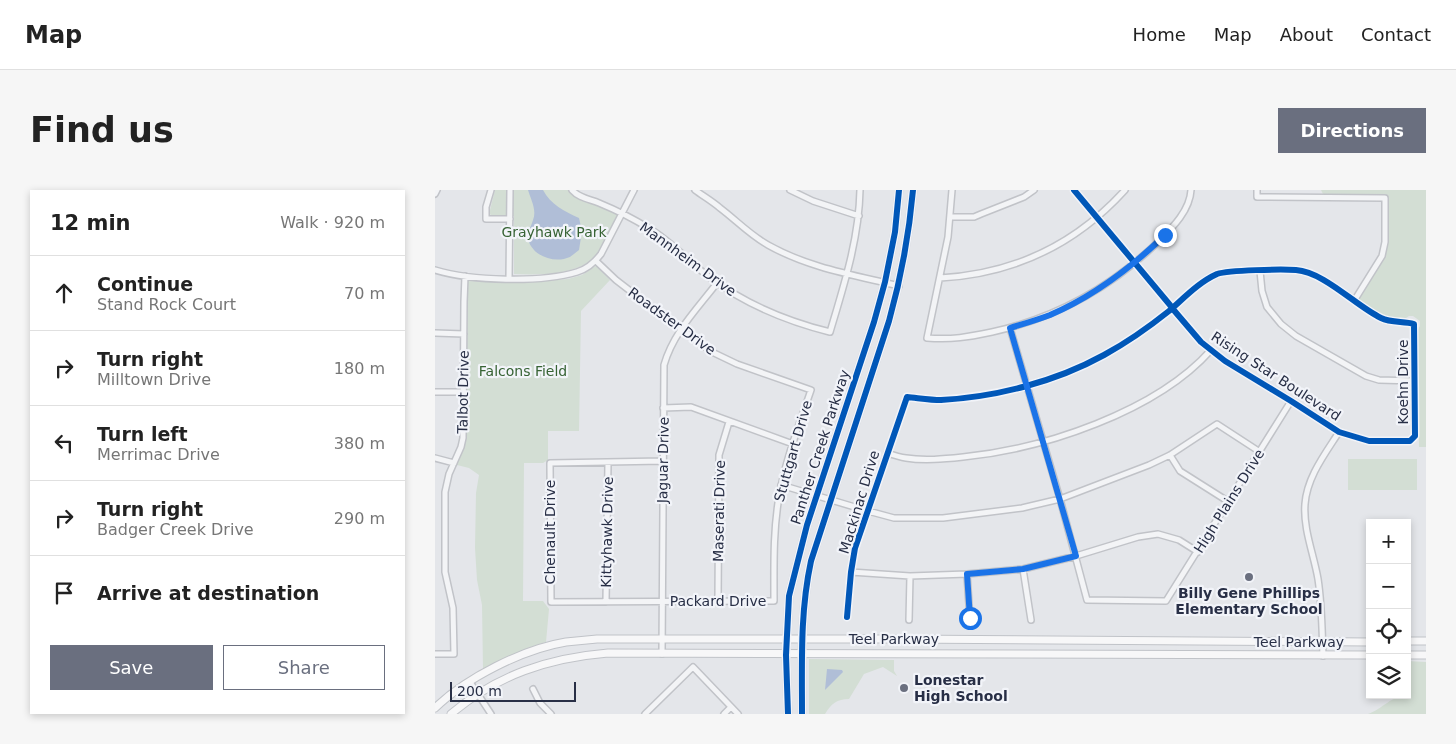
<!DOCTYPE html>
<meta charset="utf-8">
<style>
:root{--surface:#fff;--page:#f6f6f6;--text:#222;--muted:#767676;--line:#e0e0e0;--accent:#6a6f7f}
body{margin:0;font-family:"DejaVu Sans",sans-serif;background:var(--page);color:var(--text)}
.controls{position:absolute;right:15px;bottom:15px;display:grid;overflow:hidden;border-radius:0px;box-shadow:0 2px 8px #0003}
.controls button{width:45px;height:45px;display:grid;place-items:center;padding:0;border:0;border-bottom:1px solid var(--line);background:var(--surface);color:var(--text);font:25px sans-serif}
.scale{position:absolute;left:15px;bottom:12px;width:126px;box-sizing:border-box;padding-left:5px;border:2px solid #282f46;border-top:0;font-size:14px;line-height:18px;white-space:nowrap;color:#282f46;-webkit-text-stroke:4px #f2f4f9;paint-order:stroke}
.stop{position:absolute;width:15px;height:15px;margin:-11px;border:4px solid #1a73e8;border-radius:50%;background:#fff}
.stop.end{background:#1a73e8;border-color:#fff;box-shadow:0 1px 5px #0008}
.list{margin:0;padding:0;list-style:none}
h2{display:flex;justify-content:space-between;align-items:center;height:65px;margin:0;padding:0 20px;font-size:21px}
h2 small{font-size:16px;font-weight:400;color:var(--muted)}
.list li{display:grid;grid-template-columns:32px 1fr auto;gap:15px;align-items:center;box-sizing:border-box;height:75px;padding:0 20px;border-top:1px solid var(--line)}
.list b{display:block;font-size:19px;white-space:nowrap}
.list p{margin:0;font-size:16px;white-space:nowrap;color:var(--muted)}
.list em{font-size:16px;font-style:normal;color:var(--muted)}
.actions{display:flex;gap:10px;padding:15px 20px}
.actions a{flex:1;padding:11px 0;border:1px solid var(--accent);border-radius:0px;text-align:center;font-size:18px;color:var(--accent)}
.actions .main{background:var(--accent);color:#fff}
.icon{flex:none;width:28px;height:28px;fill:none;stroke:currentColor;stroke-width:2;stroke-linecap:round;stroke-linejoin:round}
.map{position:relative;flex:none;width:991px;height:524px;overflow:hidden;border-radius:0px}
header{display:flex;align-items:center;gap:30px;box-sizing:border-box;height:70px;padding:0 25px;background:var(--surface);border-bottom:1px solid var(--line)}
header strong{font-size:24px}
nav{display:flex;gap:28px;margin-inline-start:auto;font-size:18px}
.intro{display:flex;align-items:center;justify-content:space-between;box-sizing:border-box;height:120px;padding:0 30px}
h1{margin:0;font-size:35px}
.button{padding:12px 22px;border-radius:0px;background:var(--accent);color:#fff;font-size:18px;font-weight:700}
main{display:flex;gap:30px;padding:0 30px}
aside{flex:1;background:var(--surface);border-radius:0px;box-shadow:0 2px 8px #0003}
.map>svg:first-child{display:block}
</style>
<header>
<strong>Map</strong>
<nav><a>Home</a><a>Map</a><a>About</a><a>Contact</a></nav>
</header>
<div class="intro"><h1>Find us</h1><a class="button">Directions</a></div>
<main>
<aside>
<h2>12 min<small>Walk · 920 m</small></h2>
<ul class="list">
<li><svg class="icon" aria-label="ahead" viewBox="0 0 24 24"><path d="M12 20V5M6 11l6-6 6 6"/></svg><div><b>Continue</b><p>Stand Rock Court</p></div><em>70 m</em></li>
<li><svg class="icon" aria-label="right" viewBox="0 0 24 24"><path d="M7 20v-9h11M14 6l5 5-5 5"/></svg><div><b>Turn right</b><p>Milltown Drive</p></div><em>180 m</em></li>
<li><svg class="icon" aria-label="left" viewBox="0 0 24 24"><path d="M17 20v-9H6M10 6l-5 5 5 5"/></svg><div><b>Turn left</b><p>Merrimac Drive</p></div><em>380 m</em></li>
<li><svg class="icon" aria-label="right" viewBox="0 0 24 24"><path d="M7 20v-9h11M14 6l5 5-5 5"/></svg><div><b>Turn right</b><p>Badger Creek Drive</p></div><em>290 m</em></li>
<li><svg class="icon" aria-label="arrive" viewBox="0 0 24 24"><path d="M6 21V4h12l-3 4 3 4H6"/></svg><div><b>Arrive at destination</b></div></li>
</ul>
<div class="actions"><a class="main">Save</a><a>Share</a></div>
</aside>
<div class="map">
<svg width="991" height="524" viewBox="0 0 991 524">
<rect width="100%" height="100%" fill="#e4e6ea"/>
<path fill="#d3ded4" d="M 60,0 L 135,0 L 140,6 L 167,17 L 184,25 C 178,37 173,49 166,60 C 148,86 107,85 79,84 L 79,26 L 59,26 L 54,24 Z
M 886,0 L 991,0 L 991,257 L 984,257 L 982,141 L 985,136 L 985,131 L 978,126 L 974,126 L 968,130 L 949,126 L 924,111 L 924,108 L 950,65 L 954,8 L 948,4 L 891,5 L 888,4 Z
M 161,76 L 175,90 L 146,121 L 144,241 L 113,241 L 113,270 L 108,273 L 89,273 L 88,411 L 108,411 L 114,419 L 111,452 L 93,458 L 48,479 L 47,415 L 42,390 L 40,358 L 41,303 L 44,285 L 34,278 L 22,275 L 31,241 L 33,91 L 81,93 L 133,89 L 147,85 Z
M 913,269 L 982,269 L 982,300 L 913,300 Z
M 374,469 L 459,470 L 459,481 L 462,486 L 448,477 L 429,484 L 414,509 C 402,509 396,514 390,524 L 374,524 Z
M 972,471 L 991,472 L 991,524 L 933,524 C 947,519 958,505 972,505 Z"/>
<path fill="#b0bed7" d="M 93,0 L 108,0 C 116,15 129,21 144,28 L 147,41 L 144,60 C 141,62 138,65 135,67 C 119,74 97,66 93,49 C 92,42 96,37 98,30 C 102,20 96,10 93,0 Z
M 392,479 L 407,480 L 408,482 L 390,500 Z"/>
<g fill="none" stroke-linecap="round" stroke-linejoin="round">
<defs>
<path id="minor" d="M 56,0 L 51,17 L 51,29 L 75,29
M 137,0 C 144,8 154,9 164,13 C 181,20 199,29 215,39 C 237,52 254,72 274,87 C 310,114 351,131 395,142 C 409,95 424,49 425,0
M 260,0 C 268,6 277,11 285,18 C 301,30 315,45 333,55 C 374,78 419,85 464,96
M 355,0 L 378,11 L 424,26
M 517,0 L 513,47 L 492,148 C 517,150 533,147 557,142 C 621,128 678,96 725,50 C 738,37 755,20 756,0
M 822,0 L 822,7 L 950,8 L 950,52 L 947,66 L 919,111
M 0,4 L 2,0
M 515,27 L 539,27 L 546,24 L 589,7 L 599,0
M 161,71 L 181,90 L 207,110 L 277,162 L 302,174 L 376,200 C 364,235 350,271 344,307 C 338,341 339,376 339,411 L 116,412 L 115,273 L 228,271
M 0,80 C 37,91 105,93 142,82 C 152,79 160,72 166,64 L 199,0
M 825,81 L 827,101 L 832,117 L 846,134 L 861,146 L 931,186 L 944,190 L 980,191
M 505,88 C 578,84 641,54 690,0
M 74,89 L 75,0
M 575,138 L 625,309 L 652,410 L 731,411 L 856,211
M 0,143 L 29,144
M 0,202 L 29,202
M 228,218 L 256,217 L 358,254
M 452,263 C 458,265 464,267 471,268 C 489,271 509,269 528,267 C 608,259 721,222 776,160
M 735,265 L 745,281 L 794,312
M 0,268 L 19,273
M 346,295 L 433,321 L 459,328 L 508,328 L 587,318 L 625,309 L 714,275 L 735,265 L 782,234 L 825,262
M 588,379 L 596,430
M 416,382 L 475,386 L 532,384 L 588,379 L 641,366 L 703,347 L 723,344 L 744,350 L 763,362
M 532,384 L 535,430
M 283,411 L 284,265 L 294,232
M 171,412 L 173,273
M 412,427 L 416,382 L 420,358 L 472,207 C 483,208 495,210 506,210 C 561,207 620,192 669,165 C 691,153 714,137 734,121 C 749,108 764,92 782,84 C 794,80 847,79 861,80 C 889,82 921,116 946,128 C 956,133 969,131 979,134 L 980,246 L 975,251 L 934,251 L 904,242 L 856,211 L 790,171 L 766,152 L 737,118 L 735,115 C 703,77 671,38 639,0
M 474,430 L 475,386
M 0,464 L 19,464 L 18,418 L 10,382 L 10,302 L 14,284 L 26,257 L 28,248 L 29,112 L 30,86
M 227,464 L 229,175 C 238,143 262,119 282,93
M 888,466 C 887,440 887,415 883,389 C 879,365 868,339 870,314 C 872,287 890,264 904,242
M 35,492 L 56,524
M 98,499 L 105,513 L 116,524
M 210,524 L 258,477 L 303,524
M 289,524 L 296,517"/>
<path id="major" d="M 972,451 L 991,451
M 972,465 L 991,465
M 0,518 C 31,488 88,459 131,452 C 141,451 152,450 162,449 L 462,449 L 935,452
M 16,524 C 62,485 113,468 173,463 L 935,465
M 353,524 L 351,465 L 354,406 L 372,335 L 439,132 L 450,92 L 460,42 L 464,0
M 367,524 C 367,472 365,422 376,371 L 454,131 C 466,88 474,45 478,0"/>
</defs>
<use href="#minor" stroke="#c1c3c8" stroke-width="8"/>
<use href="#major" stroke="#c0c3c8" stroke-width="9"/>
<use href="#minor" stroke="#f3f4f6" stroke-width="5"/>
<use href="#major" stroke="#f7f7f8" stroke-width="7"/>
<defs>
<path id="cycleway" d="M 412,427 L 416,382 L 420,358 L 472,207 C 483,208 495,210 506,210 C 561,207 620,192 669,165 C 691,153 714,137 734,121 C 749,108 764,92 782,84 C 794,80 847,79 861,80 C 889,82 921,116 946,128 C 956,133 969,131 979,134 L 980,246 L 975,251 L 934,251 L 904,242 L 856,211 L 790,171 L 766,152 L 737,118 L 735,115 C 703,77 671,38 639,0
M 353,524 L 351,465 L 354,406 L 372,335 L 439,132 L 450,92 L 460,42 L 464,0
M 367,524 C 367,472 365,422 376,371 L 454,131 C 466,88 474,45 478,0"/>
</defs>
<use href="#cycleway" stroke="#f2f4f9" stroke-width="9"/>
<use href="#cycleway" stroke="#0057b8" stroke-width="6"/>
</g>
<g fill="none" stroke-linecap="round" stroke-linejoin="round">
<path stroke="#1a73e8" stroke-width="6" d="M 535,428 L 532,384 L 588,379 L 641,366 L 575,138 C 588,134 602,130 615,125 C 659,106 696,78 730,45"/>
</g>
<g fill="#6a6f7f" stroke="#f2f4f9" stroke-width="2">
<circle cx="814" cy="387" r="5"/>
<circle cx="469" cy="498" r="5"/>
</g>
<g text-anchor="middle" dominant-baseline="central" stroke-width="4.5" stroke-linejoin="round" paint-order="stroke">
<g font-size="14" fill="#376334" stroke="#f2f4f9">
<text x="119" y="42">Grayhawk Park</text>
<text x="88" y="181">Falcons Field</text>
</g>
<g font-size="14" fill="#282f46" stroke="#f2f4f9">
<text transform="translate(253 69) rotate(36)">Mannheim Drive</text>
<text transform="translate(237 131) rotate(36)">Roadster Drive</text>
<text transform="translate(841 186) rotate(33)">Rising Star Boulevard</text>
<text transform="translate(968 192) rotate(-90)">Koehn Drive</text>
<text transform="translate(28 202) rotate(-89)">Talbot Drive</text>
<text transform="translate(385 257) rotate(-72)">Panther Creek Parkway</text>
<text transform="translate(358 261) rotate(-74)">Stuttgart Drive</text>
<text transform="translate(228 270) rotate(-89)">Jaguar Drive</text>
<text transform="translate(794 311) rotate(-58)">High Plains Drive</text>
<text transform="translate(424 312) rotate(-73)">Mackinac Drive</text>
<text transform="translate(284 321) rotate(-89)">Maserati Drive</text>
<text transform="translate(115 342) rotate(-90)">Chenault Drive</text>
<text transform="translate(172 342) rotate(-89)">Kittyhawk Drive</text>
<text x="283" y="411">Packard Drive</text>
<text x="459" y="449">Teel Parkway</text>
<text x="864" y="452">Teel Parkway</text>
</g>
<g font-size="14" font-weight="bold" fill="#282f46" stroke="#f2f4f9">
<text x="814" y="403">Billy Gene Phillips<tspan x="814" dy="16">Elementary School</tspan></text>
<text x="479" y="490" text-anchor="start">Lonestar<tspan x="479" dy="16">High School</tspan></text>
</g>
</g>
</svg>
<div class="controls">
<button>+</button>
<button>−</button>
<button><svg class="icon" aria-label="locate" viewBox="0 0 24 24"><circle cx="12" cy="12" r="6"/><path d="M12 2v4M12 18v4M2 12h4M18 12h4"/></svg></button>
<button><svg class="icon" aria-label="layers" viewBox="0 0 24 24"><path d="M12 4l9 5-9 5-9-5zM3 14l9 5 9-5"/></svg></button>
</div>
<div class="scale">200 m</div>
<div class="stop" style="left:535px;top:428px"></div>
<div class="stop end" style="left:730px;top:45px"></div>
</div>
</main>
